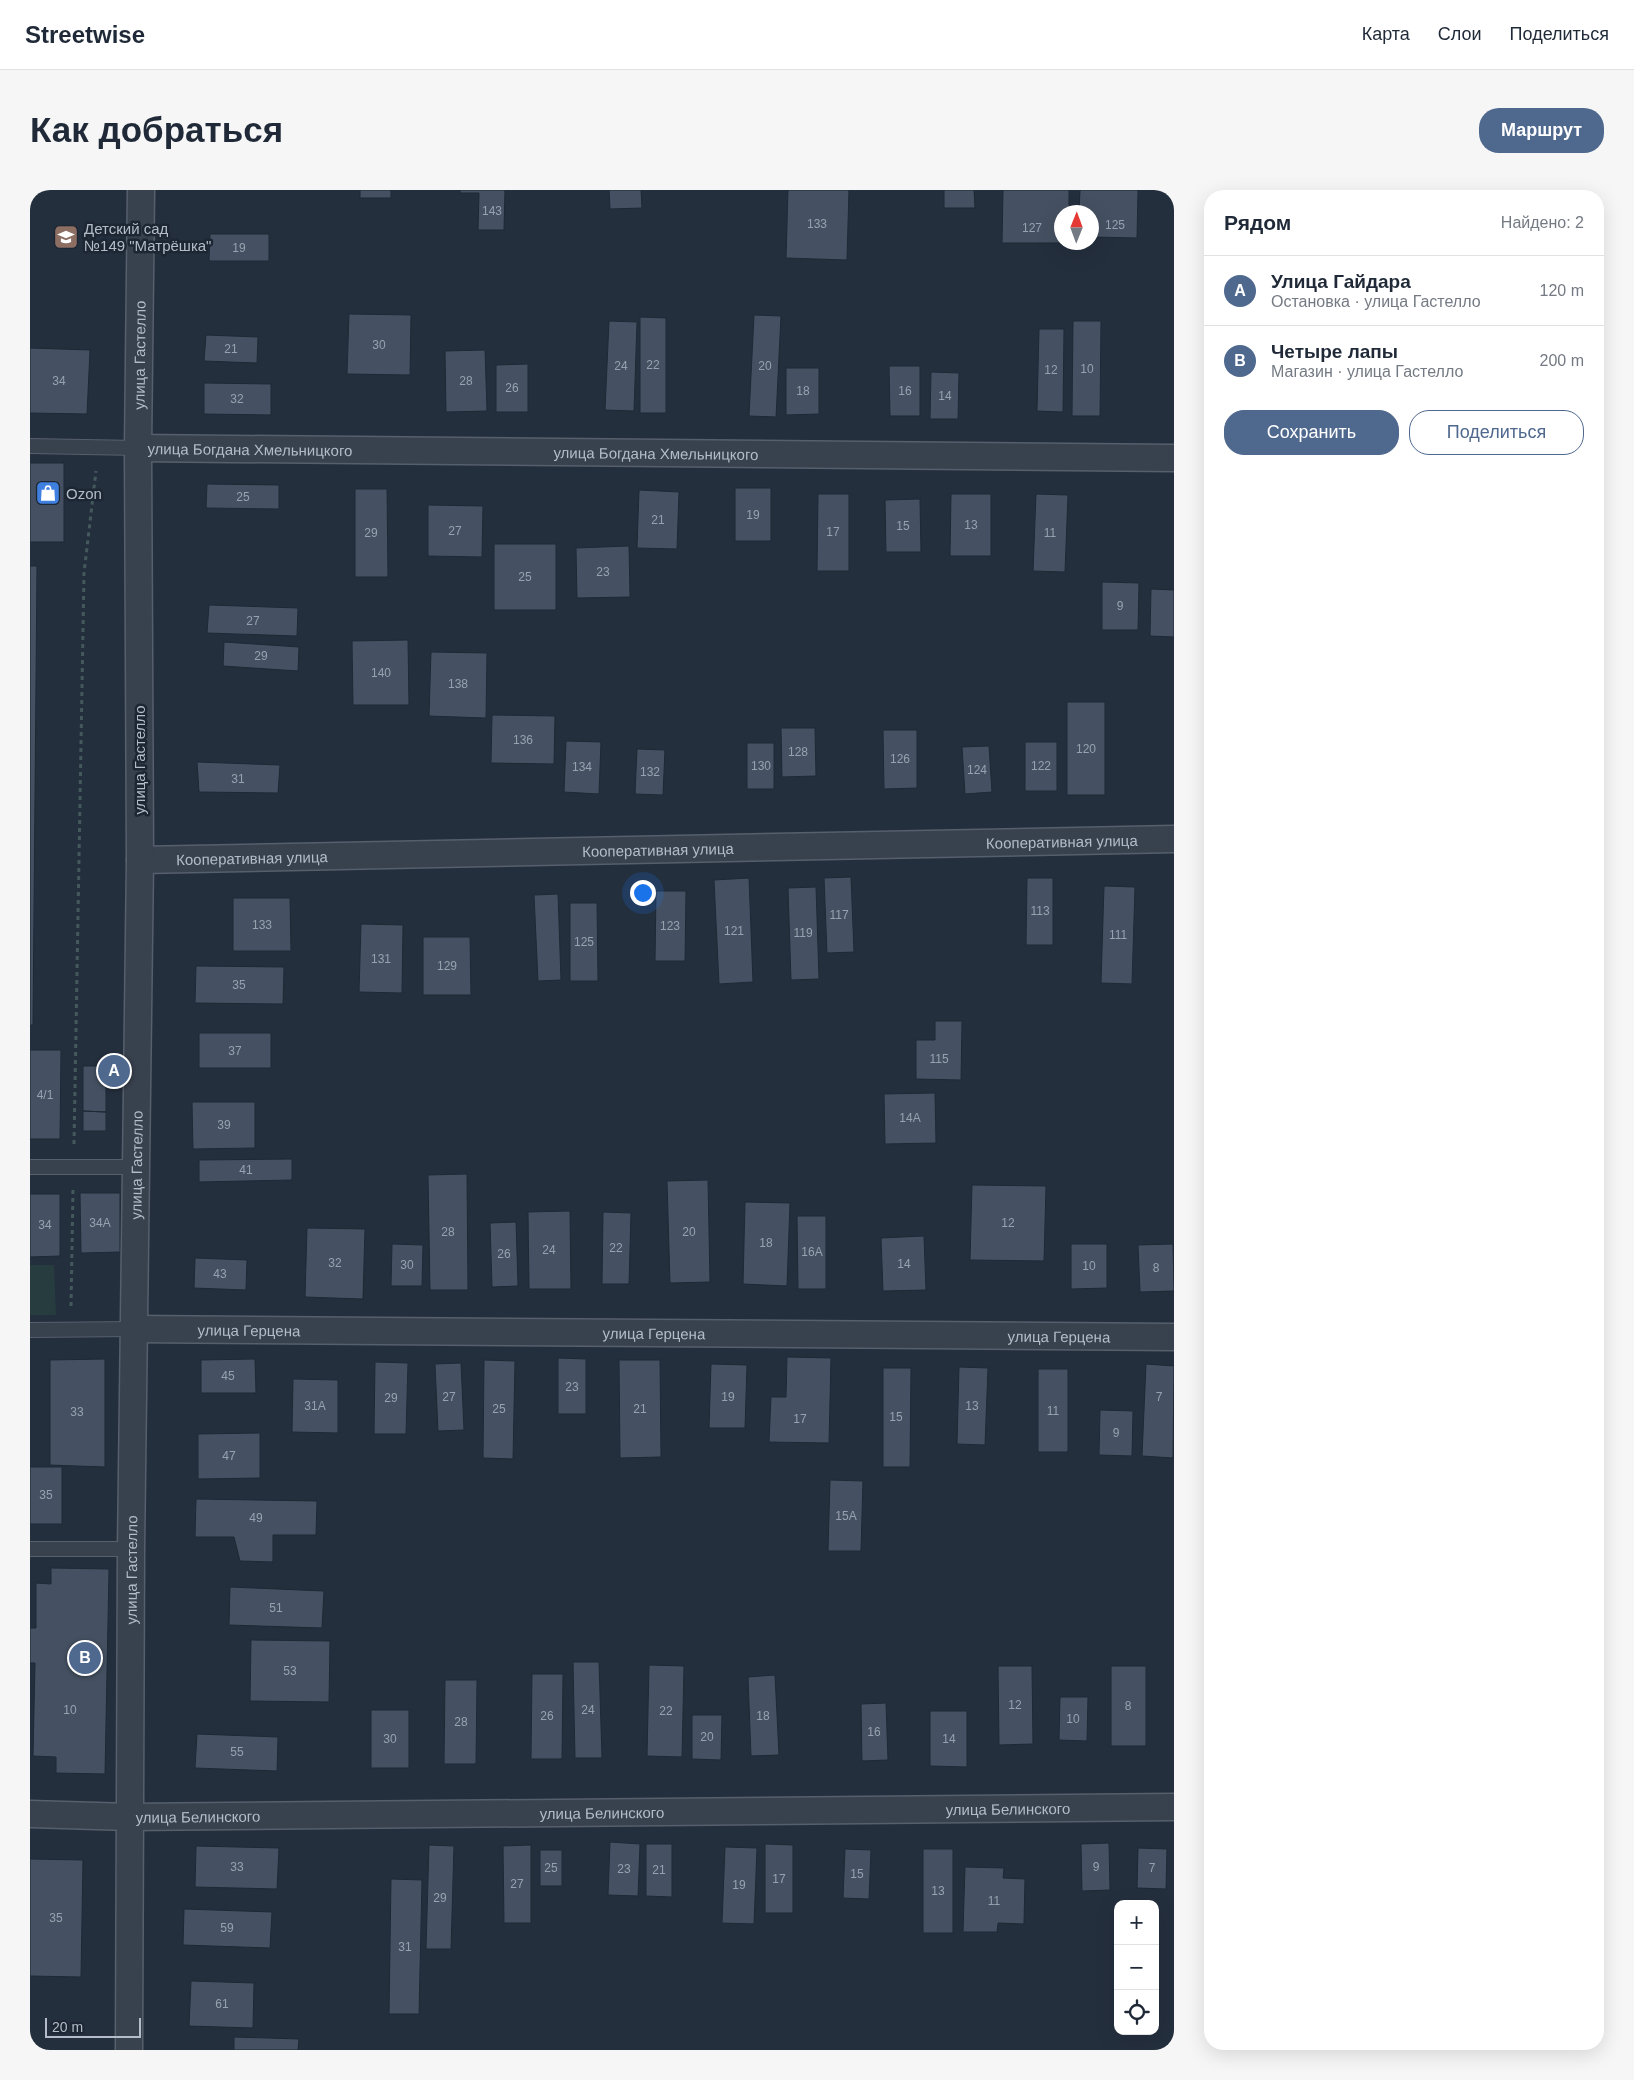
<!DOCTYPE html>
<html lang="ru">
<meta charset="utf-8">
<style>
:root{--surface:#fff;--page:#f6f6f7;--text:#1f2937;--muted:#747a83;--line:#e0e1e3;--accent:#4f688e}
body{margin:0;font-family:Helvetica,sans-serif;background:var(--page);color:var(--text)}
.controls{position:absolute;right:15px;bottom:15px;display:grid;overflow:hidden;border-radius:10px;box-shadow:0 5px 20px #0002}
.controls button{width:45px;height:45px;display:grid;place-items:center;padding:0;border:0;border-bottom:1px solid var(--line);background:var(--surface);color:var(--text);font:25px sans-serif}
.compass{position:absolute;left:1024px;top:15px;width:45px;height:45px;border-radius:50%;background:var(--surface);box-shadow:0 5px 20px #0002;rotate:1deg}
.scale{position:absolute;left:15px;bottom:12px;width:96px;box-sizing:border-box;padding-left:5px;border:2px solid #b4bcc9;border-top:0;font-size:14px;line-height:18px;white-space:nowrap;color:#b4bcc9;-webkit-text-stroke:4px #1d2633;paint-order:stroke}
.you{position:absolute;left:612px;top:702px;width:18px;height:18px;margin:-12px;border:4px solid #fff;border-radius:50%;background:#1a73e8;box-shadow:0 0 0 8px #1a73e833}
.badge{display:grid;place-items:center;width:32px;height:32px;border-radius:50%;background:var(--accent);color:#fff;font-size:16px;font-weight:700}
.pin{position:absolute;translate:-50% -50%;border:2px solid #fff;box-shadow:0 1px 5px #0006}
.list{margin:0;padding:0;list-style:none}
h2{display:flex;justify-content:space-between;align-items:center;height:65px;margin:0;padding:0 20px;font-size:21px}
h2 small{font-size:16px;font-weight:400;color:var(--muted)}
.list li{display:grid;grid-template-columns:32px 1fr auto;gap:15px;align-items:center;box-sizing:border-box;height:70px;padding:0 20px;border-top:1px solid var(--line)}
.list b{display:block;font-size:19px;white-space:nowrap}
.list p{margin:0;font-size:16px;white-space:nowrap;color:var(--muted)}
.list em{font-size:16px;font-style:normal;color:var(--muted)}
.actions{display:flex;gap:10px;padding:15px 20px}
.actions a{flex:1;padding:11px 0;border:1px solid var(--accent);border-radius:20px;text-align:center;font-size:18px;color:var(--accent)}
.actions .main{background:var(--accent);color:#fff}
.icon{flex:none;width:28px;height:28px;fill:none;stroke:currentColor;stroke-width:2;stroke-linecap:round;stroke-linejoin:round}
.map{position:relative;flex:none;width:1144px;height:1860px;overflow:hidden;border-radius:20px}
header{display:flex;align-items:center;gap:30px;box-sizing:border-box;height:70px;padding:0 25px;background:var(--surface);border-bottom:1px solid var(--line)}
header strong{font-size:24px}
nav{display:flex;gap:28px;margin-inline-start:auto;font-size:18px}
.intro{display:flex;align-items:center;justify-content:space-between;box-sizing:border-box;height:120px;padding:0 30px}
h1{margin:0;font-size:35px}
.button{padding:12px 22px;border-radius:20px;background:var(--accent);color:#fff;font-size:18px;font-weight:700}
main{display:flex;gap:30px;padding:0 30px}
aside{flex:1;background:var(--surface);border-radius:20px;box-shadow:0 5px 20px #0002}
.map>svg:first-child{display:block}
</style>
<header>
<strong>Streetwise</strong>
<nav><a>Карта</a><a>Слои</a><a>Поделиться</a></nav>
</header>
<div class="intro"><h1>Как добраться</h1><a class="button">Маршрут</a></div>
<main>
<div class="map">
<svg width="1144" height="1860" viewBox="0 0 1144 1860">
<rect width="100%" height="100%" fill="#242f3e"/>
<path fill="#263c3f" d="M 0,1075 L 24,1075 L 26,1125 L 0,1125 Z"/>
<path fill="#455162" stroke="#1f2835" d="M 330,0 L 361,0 L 361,8 L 330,8 Z
M 430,0 L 475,0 L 474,40 L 448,40 L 449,3 L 430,3 Z
M 579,0 L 611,0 L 612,18 L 580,19 Z
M 758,0 L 819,0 L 817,70 L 756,68 Z
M 914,0 L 944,0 L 945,18 L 914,18 Z
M 973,0 L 1039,0 L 1039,22 L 1032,22 L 1032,52 L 1038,53 L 972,53 Z
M 1050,0 L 1108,0 L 1107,48 L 1062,47 L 1062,22 L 1049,22 Z
M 180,44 L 239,44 L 239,71 L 179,71 Z
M 319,124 L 381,125 L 380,185 L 317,184 Z
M 724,125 L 751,126 L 746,227 L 719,226 Z
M 610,127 L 636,128 L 636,223 L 610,223 Z
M 579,131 L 607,132 L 604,221 L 575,220 Z
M 1043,131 L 1071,131 L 1070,226 L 1042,226 Z
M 1009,139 L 1034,139 L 1033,222 L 1007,221 Z
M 176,145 L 228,147 L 227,173 L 174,171 Z
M 0,158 L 60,160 L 57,224 L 0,223 Z
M 455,160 L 457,221 L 416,222 L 415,161 Z
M 498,174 L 498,222 L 466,222 L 466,175 Z
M 859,176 L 890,176 L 890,226 L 860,226 Z
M 756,178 L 789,178 L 789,224 L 756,225 Z
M 901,182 L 929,183 L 928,229 L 900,229 Z
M 174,193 L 241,194 L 241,225 L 174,224 Z
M 0,273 L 34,273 L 34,352 L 0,352 Z
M 177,294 L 249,295 L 249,319 L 176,318 Z
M 705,298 L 741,298 L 741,351 L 705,351 Z
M 325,299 L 357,299 L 358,387 L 325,387 Z
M 609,300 L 649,302 L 647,359 L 607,358 Z
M 788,304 L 819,304 L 819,381 L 787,381 Z
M 921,304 L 961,304 L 961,366 L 920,366 Z
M 1006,304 L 1038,305 L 1035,382 L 1003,381 Z
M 890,309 L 891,362 L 856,362 L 855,310 Z
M 398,315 L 453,316 L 452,367 L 398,366 Z
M 464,354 L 526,354 L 526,420 L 464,420 Z
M 599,356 L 600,407 L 547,408 L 546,358 Z
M 0,376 L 7,376 L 3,835 L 0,835 Z
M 1072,392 L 1109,393 L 1108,440 L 1072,440 Z
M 1121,399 L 1144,400 L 1144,447 L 1120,446 Z
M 179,415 L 268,418 L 267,446 L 177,443 Z
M 378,450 L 379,515 L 323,515 L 322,451 Z
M 194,452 L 269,457 L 268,481 L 193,476 Z
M 401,462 L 457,463 L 456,528 L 399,526 Z
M 1037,512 L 1075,512 L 1075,605 L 1037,605 Z
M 462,525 L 525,526 L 524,574 L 461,573 Z
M 751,538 L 785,538 L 786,586 L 752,587 Z
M 853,540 L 887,540 L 887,598 L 854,599 Z
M 536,551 L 571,552 L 569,604 L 534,602 Z
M 995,552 L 1027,552 L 1027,601 L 995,601 Z
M 717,553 L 744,553 L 744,599 L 717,599 Z
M 959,556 L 962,602 L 935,604 L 932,557 Z
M 607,559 L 635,560 L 633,605 L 605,604 Z
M 167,572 L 250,575 L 248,603 L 169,602 Z
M 821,687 L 824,762 L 797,763 L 794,688 Z
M 719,688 L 723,792 L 689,794 L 684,690 Z
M 997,688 L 1023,688 L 1023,755 L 996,755 Z
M 1074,696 L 1105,697 L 1102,794 L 1071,793 Z
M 786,697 L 789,789 L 761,790 L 758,698 Z
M 626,701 L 656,701 L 655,771 L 625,771 Z
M 528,704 L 531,790 L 508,791 L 504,705 Z
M 203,708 L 260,708 L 261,761 L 203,761 Z
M 540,713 L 567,713 L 568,791 L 540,791 Z
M 331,734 L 373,735 L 372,803 L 329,802 Z
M 393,747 L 440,747 L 441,805 L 393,805 Z
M 166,776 L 254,777 L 253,814 L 165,813 Z
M 905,831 L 932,831 L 931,890 L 886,889 L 886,850 L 905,850 Z
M 169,843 L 241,843 L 241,878 L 169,878 Z
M 0,860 L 31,860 L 30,949 L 0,949 Z
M 53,876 L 76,876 L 76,922 L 53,921 Z
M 905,903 L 906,953 L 855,954 L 854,904 Z
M 162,912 L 225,912 L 225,958 L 163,959 Z
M 53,921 L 76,922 L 76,941 L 53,941 Z
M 262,969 L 262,990 L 169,992 L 169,970 Z
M 437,984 L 438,1100 L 400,1100 L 398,985 Z
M 678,990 L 680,1092 L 640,1093 L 637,991 Z
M 942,995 L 1016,996 L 1014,1071 L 940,1070 Z
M 50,1003 L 90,1003 L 90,1062 L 51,1063 Z
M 0,1004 L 30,1004 L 30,1066 L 0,1067 Z
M 715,1012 L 760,1013 L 757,1096 L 713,1094 Z
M 540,1021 L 541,1099 L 499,1099 L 498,1022 Z
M 573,1022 L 601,1023 L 599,1094 L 572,1094 Z
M 767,1026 L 796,1026 L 796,1099 L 768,1099 Z
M 486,1032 L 488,1096 L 462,1097 L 460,1033 Z
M 277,1038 L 335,1039 L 333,1109 L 275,1107 Z
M 894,1046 L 896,1100 L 853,1101 L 851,1048 Z
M 362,1054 L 393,1055 L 392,1096 L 361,1096 Z
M 1041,1054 L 1077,1054 L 1077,1098 L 1041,1099 Z
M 1143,1054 L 1144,1101 L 1110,1102 L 1108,1055 Z
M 165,1068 L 217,1070 L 216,1100 L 164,1098 Z
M 757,1167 L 801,1168 L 799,1253 L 739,1252 L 741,1207 L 756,1207 Z
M 528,1168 L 556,1169 L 556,1224 L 528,1224 Z
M 75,1169 L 75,1277 L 20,1275 L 20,1170 Z
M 225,1169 L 226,1203 L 171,1203 L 171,1170 Z
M 454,1170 L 485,1171 L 483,1269 L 453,1268 Z
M 589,1170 L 630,1170 L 631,1267 L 590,1268 Z
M 345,1172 L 378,1173 L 376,1244 L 344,1244 Z
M 431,1173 L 434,1240 L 408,1241 L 405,1174 Z
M 681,1174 L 717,1175 L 715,1238 L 679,1238 Z
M 1116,1174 L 1144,1176 L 1143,1268 L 1112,1266 Z
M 929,1177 L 958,1178 L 955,1255 L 927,1254 Z
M 853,1178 L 881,1178 L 880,1277 L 853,1277 Z
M 1008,1179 L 1038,1179 L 1038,1262 L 1008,1262 Z
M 263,1189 L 308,1190 L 308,1243 L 262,1242 Z
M 1070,1220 L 1103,1221 L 1102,1266 L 1069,1265 Z
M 230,1243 L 230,1288 L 168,1289 L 168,1244 Z
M 0,1277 L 32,1277 L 32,1334 L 0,1334 Z
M 800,1290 L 833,1291 L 831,1361 L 798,1361 Z
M 166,1309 L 287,1311 L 286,1345 L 243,1345 L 243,1372 L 210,1371 L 204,1347 L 165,1347 Z
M 21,1378 L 79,1379 L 75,1584 L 26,1583 L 26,1567 L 3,1566 L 5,1473 L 0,1473 L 0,1438 L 6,1438 L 6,1393 L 21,1394 Z
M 200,1397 L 294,1401 L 292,1438 L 199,1435 Z
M 221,1450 L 300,1451 L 299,1512 L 220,1511 Z
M 543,1472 L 569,1472 L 572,1568 L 545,1568 Z
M 619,1475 L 654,1476 L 652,1567 L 617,1566 Z
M 968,1476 L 1002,1476 L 1003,1554 L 969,1555 Z
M 1081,1476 L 1116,1476 L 1116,1556 L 1081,1556 Z
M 502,1484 L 533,1484 L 532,1569 L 501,1569 Z
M 745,1485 L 749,1565 L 721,1566 L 718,1487 Z
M 415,1490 L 447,1490 L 446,1574 L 414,1574 Z
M 1030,1507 L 1058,1507 L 1057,1551 L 1029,1550 Z
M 856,1513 L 858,1570 L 832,1571 L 831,1514 Z
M 341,1520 L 379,1520 L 379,1578 L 341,1578 Z
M 900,1521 L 937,1521 L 937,1577 L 900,1576 Z
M 662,1525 L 692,1525 L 691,1570 L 662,1569 Z
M 167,1544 L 248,1547 L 247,1581 L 165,1578 Z
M 580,1652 L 610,1654 L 608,1706 L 578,1705 Z
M 1079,1653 L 1080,1700 L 1052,1701 L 1051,1654 Z
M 616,1654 L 642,1654 L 642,1707 L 616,1706 Z
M 735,1654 L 763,1655 L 763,1723 L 735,1723 Z
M 399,1655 L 424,1656 L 421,1759 L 396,1759 Z
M 501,1655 L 501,1733 L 474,1733 L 473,1656 Z
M 166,1656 L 249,1658 L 247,1699 L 165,1697 Z
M 695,1657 L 727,1658 L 724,1734 L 692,1733 Z
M 1108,1658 L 1137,1659 L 1136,1699 L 1107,1698 Z
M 815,1659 L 841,1660 L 839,1709 L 813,1708 Z
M 893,1659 L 923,1659 L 923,1743 L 893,1743 Z
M 510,1660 L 532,1660 L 532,1696 L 510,1696 Z
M 0,1669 L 53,1670 L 51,1787 L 0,1786 Z
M 935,1677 L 974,1678 L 973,1688 L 995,1689 L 994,1734 L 968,1733 L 967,1742 L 933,1742 Z
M 361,1689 L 392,1690 L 389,1824 L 359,1824 Z
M 154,1719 L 242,1722 L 240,1758 L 153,1755 Z
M 161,1791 L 224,1793 L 223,1838 L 159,1836 Z
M 204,1847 L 269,1849 L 268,1860 L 204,1860 Z"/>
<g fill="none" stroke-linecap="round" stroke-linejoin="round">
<defs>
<path id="service" d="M 0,256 L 108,258
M 0,977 L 106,977
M 0,1140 L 104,1139
M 0,1359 L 101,1359"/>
<g id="minor">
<path id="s1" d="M 108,258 L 1144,268"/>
<path id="s2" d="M 110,670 L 1144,649"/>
<path id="s3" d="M 104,1139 L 1144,1147"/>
<path id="s4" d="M 0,1624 L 100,1627 L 1144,1617"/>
<path id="s5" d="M 99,1860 L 101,1359 L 110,670 L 108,258 L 111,0"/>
</g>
</defs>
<use href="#service" stroke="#565f6c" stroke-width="16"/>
<use href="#minor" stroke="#565f6c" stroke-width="29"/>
<path stroke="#44595c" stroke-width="3" stroke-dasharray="4 4" stroke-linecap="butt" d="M 44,954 L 54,383 L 66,281
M 41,1116 L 43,1000"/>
<use href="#service" stroke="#38414e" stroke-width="14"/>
<use href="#minor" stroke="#38414e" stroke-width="26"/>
</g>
<defs>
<symbol id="school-square" viewBox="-11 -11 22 22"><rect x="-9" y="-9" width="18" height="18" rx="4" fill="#8d6e63" stroke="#1d2633"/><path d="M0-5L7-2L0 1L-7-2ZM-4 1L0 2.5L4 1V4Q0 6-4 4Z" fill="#fff"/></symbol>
<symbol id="shop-square" viewBox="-11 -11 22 22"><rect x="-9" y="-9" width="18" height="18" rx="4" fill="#3f7fe0" stroke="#1d2633"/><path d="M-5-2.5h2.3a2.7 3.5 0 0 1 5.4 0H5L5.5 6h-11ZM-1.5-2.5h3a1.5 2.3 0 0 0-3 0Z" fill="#fff"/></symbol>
</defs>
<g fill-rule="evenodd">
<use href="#school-square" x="22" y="33" width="28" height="28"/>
<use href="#shop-square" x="4" y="289" width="28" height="28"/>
</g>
<g text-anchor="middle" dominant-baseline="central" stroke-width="5" stroke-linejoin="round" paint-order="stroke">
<g font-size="12" fill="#98a1af">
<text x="462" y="21">143</text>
<text x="787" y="34">133</text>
<text x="1085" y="35">125</text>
<text x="1002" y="38">127</text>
<text x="209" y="58">19</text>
<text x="349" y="155">30</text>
<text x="201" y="159">21</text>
<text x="623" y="175">22</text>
<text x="591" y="176">24</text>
<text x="735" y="176">20</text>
<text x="1057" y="179">10</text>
<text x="1021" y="180">12</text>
<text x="29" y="191">34</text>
<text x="436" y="191">28</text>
<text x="482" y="198">26</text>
<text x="773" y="201">18</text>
<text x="875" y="201">16</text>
<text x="915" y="206">14</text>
<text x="207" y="209">32</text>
<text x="213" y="307">25</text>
<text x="723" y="325">19</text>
<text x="628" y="330">21</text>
<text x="941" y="335">13</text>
<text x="873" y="336">15</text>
<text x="425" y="341">27</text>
<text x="803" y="342">17</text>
<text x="341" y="343">29</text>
<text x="1020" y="343">11</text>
<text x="573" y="382">23</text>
<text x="495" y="387">25</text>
<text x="1090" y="416">9</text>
<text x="223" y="431">27</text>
<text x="231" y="466">29</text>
<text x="351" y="483">140</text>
<text x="428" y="494">138</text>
<text x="493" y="550">136</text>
<text x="1056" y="559">120</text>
<text x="768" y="562">128</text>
<text x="870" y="569">126</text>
<text x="731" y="576">130</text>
<text x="1011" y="576">122</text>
<text x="552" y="577">134</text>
<text x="947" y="580">124</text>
<text x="620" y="582">132</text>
<text x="208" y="589">31</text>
<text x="1010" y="721">113</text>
<text x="809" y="725">117</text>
<text x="232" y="735">133</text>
<text x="640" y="736">123</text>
<text x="704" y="741">121</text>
<text x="773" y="743">119</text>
<text x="1088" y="745">111</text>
<text x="554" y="752">125</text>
<text x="351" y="769">131</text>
<text x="417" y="776">129</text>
<text x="209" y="795">35</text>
<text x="205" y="861">37</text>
<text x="909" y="869">115</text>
<text x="15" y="905">4/1</text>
<text x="880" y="928">14А</text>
<text x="194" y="935">39</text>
<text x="216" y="980">41</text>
<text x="70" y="1033">34А</text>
<text x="978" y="1033">12</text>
<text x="15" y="1035">34</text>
<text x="418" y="1042">28</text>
<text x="659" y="1042">20</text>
<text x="736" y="1053">18</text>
<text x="586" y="1058">22</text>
<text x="519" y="1060">24</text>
<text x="782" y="1062">16А</text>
<text x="474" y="1064">26</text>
<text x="305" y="1073">32</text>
<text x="874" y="1074">14</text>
<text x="377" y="1075">30</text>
<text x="1059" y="1076">10</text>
<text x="1126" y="1078">8</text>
<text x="190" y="1084">43</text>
<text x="198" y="1186">45</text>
<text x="542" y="1197">23</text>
<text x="419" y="1207">27</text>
<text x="698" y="1207">19</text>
<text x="1129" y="1207">7</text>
<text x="361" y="1208">29</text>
<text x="285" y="1216">31А</text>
<text x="942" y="1216">13</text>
<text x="469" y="1219">25</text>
<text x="610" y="1219">21</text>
<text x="1023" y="1221">11</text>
<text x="47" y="1222">33</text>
<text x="866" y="1227">15</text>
<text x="770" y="1229">17</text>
<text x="1086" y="1243">9</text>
<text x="199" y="1266">47</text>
<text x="16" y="1305">35</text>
<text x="816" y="1326">15А</text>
<text x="226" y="1328">49</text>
<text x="246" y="1418">51</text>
<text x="260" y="1481">53</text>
<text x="985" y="1515">12</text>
<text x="1098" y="1516">8</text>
<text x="40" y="1520">10</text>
<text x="558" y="1520">24</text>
<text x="636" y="1521">22</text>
<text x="517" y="1526">26</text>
<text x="733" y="1526">18</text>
<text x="1043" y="1529">10</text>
<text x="431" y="1532">28</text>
<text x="844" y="1542">16</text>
<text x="677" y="1547">20</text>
<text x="360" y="1549">30</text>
<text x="919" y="1549">14</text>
<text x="207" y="1562">55</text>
<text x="207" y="1677">33</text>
<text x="1066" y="1677">9</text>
<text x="521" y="1678">25</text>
<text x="1122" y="1678">7</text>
<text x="594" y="1679">23</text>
<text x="629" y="1680">21</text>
<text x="827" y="1684">15</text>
<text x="749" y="1689">17</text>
<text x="487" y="1694">27</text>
<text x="709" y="1695">19</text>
<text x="908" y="1701">13</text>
<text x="410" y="1708">29</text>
<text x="964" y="1711">11</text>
<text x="26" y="1728">35</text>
<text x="197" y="1738">59</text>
<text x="375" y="1757">31</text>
<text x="192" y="1814">61</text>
</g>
<g font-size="15" fill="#b4bcc9" stroke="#1d2633" text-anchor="start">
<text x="54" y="38">Детский сад<tspan x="54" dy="17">№149 "Матрёшка"</tspan></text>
<text x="36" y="303">Ozon</text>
</g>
<g font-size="15" fill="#b4bcc9" stroke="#1d2633">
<text stroke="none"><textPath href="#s5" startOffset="1695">улица Гастелло</textPath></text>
<text stroke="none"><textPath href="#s1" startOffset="112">улица Богдана Хмельницкого</textPath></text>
<text stroke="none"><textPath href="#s1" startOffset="518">улица Богдана Хмельницкого</textPath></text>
<text transform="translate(109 570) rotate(-90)">улица Гастелло</text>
<text stroke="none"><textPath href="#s2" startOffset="922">Кооперативная улица</textPath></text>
<text stroke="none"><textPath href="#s2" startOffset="518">Кооперативная улица</textPath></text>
<text stroke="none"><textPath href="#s2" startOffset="112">Кооперативная улица</textPath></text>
<text stroke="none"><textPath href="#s5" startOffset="885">улица Гастелло</textPath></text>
<text stroke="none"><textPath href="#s3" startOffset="115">улица Герцена</textPath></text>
<text stroke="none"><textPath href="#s3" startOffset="520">улица Герцена</textPath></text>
<text stroke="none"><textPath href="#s3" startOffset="925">улица Герцена</textPath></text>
<text stroke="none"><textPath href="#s5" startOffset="480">улица Гастелло</textPath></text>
<text stroke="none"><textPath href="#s4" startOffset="978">улица Белинского</textPath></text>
<text stroke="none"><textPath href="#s4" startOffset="572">улица Белинского</textPath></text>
<text stroke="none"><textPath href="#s4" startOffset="168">улица Белинского</textPath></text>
</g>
</g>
</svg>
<div class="controls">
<button>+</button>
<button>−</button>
<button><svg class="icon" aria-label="locate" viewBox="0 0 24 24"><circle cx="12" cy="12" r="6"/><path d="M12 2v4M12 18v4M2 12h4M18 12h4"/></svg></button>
</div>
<svg class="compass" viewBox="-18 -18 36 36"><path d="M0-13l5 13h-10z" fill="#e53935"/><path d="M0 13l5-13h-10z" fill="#747a83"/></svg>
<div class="scale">20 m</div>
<div class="you"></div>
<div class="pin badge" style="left:84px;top:881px">A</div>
<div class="pin badge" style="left:55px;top:1468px">B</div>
</div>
<aside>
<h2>Рядом<small>Найдено: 2</small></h2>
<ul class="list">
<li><span class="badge">A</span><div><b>Улица Гайдара</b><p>Остановка · улица Гастелло</p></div><em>120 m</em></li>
<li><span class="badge">B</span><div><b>Четыре лапы</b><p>Магазин · улица Гастелло</p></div><em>200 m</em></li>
</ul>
<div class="actions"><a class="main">Сохранить</a><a>Поделиться</a></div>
</aside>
</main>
